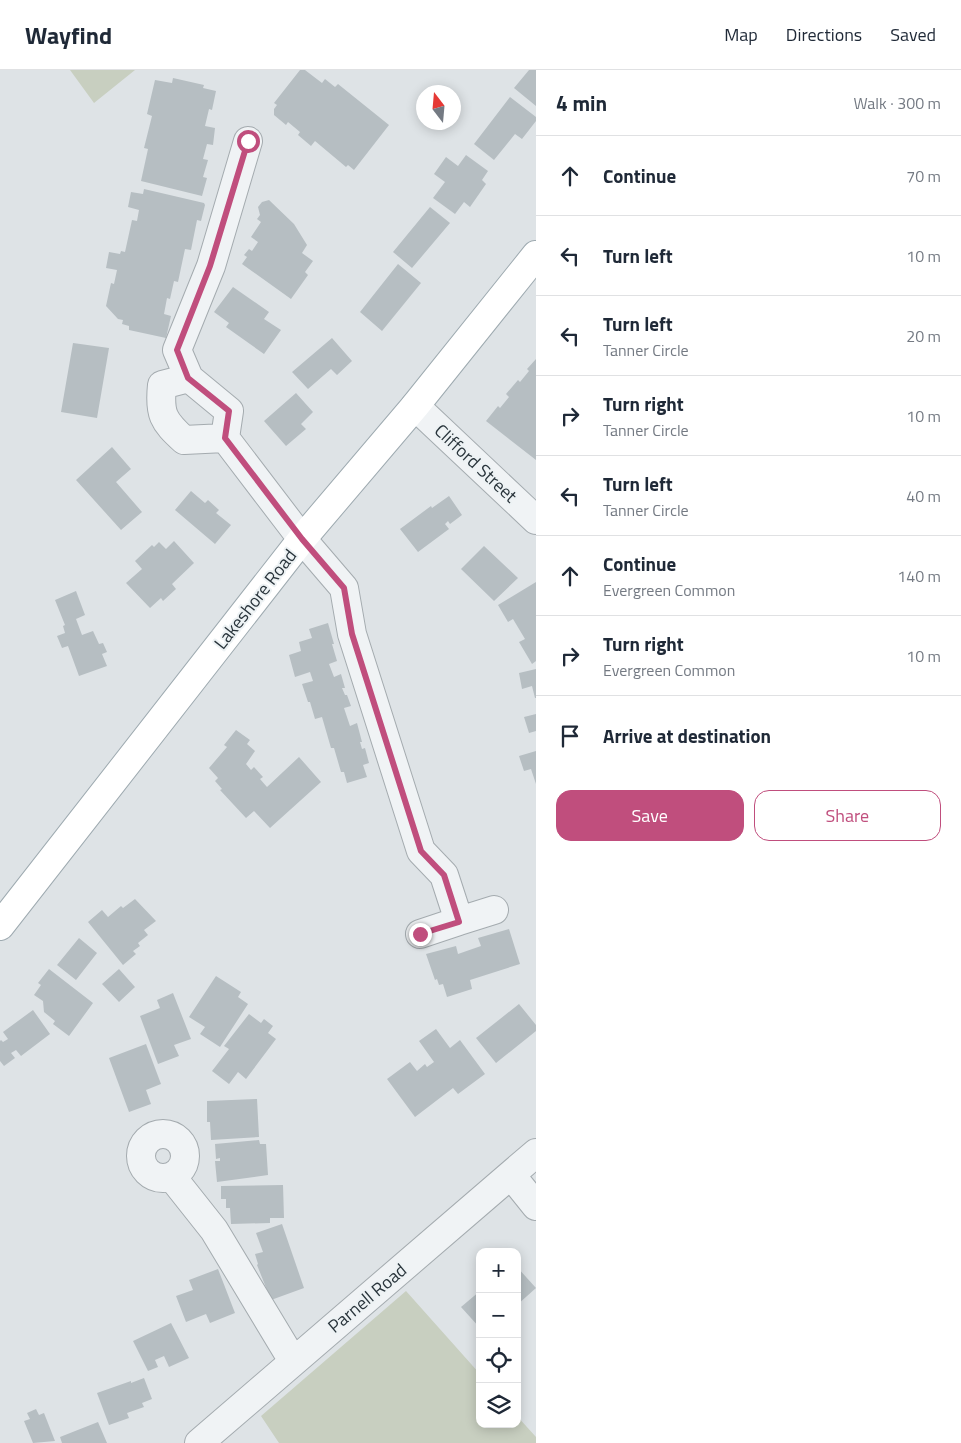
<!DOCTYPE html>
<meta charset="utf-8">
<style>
:root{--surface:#fff;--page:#f6f6f7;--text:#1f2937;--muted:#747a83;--line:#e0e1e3;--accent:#c04e7d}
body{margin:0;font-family:"Titillium Web",sans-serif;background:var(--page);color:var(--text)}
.controls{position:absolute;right:15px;bottom:15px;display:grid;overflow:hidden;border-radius:10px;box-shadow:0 2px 12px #0003}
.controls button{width:45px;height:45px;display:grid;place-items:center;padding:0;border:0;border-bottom:1px solid var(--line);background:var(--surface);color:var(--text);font:25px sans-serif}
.compass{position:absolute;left:416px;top:15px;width:45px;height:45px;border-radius:50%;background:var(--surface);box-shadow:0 2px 12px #0003;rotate:344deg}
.stop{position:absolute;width:15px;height:15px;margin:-11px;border:4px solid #c04e7d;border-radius:50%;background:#fff}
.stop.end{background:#c04e7d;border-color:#fff;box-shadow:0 1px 5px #0008}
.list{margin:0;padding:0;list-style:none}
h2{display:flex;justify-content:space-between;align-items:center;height:65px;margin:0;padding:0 20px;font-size:21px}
h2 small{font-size:16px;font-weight:400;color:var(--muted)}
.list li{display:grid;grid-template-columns:32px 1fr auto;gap:15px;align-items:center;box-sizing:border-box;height:80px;padding:0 20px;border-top:1px solid var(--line)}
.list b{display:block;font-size:19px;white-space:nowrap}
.list p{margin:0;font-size:16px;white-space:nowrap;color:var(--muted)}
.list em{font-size:16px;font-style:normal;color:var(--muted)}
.actions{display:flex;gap:10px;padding:15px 20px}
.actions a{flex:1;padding:11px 0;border:1px solid var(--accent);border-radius:15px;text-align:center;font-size:18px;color:var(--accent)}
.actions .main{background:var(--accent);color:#fff}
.icon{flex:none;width:28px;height:28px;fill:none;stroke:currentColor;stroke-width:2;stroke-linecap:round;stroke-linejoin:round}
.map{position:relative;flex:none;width:536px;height:1373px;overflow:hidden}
header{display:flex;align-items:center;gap:30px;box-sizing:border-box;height:70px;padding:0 25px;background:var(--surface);border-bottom:1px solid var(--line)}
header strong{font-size:24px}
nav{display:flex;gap:28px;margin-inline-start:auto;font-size:18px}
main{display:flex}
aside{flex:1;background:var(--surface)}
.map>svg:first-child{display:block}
</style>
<header>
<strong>Wayfind</strong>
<nav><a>Map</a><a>Directions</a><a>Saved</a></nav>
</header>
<main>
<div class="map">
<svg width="536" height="1373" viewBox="0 0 536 1373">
<rect width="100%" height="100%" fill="#dee3e6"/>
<path fill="#c8cfc0" d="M 70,0 L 135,0 L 94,33 Z
M 406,1221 L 480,1304 L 480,1354 L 517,1354 L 517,1346 L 536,1367 L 536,1373 L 279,1373 L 261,1346 Z"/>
<path fill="#b6bec2" d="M 300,0 L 305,0 L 322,13 L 325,9 L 335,17 L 338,14 L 389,55 L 354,100 L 348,95 L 346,97 L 315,71 L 311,76 L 298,65 L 300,62 L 288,52 L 286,55 L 274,45 L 274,39 L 277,35 L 274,33 Z
M 529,0 L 536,0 L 536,36 L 514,18 Z
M 173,8 L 204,15 L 203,18 L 216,21 L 212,40 L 209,39 L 205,56 L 215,58 L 213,75 L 207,74 L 203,89 L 208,90 L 203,107 L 207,108 L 202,126 L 141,111 L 148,79 L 144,78 L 152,46 L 147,44 L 155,10 L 172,13 Z
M 510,27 L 536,47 L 536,51 L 522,69 L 515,64 L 494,90 L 474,74 Z
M 466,85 L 488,101 L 482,110 L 486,114 L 470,137 L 464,132 L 455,144 L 433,128 L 445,112 L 434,104 L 446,87 L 458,96 Z
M 144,119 L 204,133 L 205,135 L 201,151 L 197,150 L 191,180 L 185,179 L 178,212 L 174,211 L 170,229 L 167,228 L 164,244 L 171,246 L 166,268 L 129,260 L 129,256 L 122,254 L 123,250 L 118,249 L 106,236 L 111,213 L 114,214 L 117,200 L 106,198 L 109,182 L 120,184 L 121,181 L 125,182 L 132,150 L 137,151 L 139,140 L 128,137 L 131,122 L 143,124 Z
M 269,130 L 294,154 L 307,175 L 302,183 L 313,191 L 305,202 L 308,205 L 291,229 L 242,194 L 247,187 L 244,185 L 249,179 L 252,181 L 258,172 L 251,167 L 261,152 L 257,149 L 260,145 L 258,137 L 262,132 Z
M 430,137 L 450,153 L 412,198 L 393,182 Z
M 398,194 L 421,213 L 382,261 L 360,242 Z
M 233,217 L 269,242 L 264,249 L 281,260 L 264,284 L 226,257 L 229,253 L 214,242 Z
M 332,268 L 352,291 L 337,305 L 331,299 L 308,319 L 292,302 Z
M 73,273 L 109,278 L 97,348 L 61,342 Z
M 536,289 L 536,390 L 486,351 L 498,336 L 500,338 L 509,327 L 506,324 L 518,310 L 520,312 L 529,301 L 527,299 Z
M 296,323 L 313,342 L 301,354 L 306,359 L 286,376 L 264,351 Z
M 112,377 L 131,399 L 116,412 L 142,442 L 121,460 L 76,410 Z
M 191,421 L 205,433 L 208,430 L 219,440 L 216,443 L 231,455 L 215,474 L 175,440 Z
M 449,426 L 462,445 L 450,454 L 448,451 L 445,454 L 449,459 L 418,482 L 400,459 L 431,436 L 432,438 Z
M 174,471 L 194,493 L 172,514 L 176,519 L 163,531 L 161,528 L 150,538 L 126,513 L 142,499 L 135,491 L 152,475 L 154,477 L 159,472 L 166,479 Z
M 484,476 L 518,508 L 494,531 L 461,499 Z
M 536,512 L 536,591 L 532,594 L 519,572 L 525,569 L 513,549 L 508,552 L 498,535 Z
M 76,521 L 85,545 L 76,549 L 82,565 L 93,561 L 99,574 L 103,573 L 107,582 L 102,584 L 107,596 L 79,606 L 68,576 L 62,578 L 57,566 L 65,563 L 63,556 L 65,555 L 55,530 Z
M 328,553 L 334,574 L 332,574 L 337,591 L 329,594 L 334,607 L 341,604 L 345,618 L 342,618 L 345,625 L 347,625 L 351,636 L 344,638 L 350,656 L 357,653 L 362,672 L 360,672 L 362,679 L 365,678 L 369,693 L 363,695 L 367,707 L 347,713 L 344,702 L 341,702 L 334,678 L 331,678 L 322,647 L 315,649 L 310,632 L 308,632 L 302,614 L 313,611 L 310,602 L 295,607 L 289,585 L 301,581 L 299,572 L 312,568 L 309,559 Z
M 536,599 L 536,628 L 535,628 L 532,616 L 522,619 L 519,603 Z
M 536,644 L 536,661 L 529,663 L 524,647 Z
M 236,660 L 250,670 L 247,674 L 255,681 L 246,694 L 251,700 L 254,697 L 263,707 L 260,709 L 267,717 L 299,687 L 321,712 L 270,758 L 254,741 L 246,748 L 220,720 L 222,719 L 215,711 L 218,708 L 209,698 L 227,677 L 224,675 Z
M 536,681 L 536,714 L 531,699 L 524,701 L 519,686 Z
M 135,829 L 156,851 L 144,860 L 148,865 L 138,873 L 140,876 L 133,881 L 136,884 L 123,895 L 88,852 L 102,840 L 108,847 L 121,836 L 123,838 Z
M 509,859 L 520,894 L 470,910 L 472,919 L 447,927 L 443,914 L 439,915 L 437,909 L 435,910 L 426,884 L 456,876 L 458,884 L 481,876 L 478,868 Z
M 79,868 L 97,883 L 76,910 L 57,895 Z
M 49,899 L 93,933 L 69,966 L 53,954 L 55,951 L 44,942 L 43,931 L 34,925 L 41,915 L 38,913 Z
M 119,899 L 135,917 L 119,932 L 102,914 Z
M 216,906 L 241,922 L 238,927 L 248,934 L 220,977 L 200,964 L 205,957 L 189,947 Z
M 173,923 L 191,969 L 174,975 L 179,986 L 158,994 L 140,946 L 160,938 L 157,930 Z
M 519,934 L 536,955 L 536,961 L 496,993 L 476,968 Z
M 33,940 L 50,964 L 21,986 L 16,980 L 11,983 L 15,988 L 4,996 L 0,991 L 0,971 L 1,970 L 3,972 L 8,969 L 3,962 Z
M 249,944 L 261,953 L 264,949 L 273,956 L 268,963 L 276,969 L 246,1009 L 238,1002 L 229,1014 L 212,1001 L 229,979 L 224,976 Z
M 436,959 L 450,978 L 460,970 L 485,1004 L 458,1024 L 453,1018 L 415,1047 L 387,1009 L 410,992 L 417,1001 L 425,994 L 427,997 L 434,992 L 419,971 Z
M 146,974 L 161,1014 L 146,1020 L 151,1034 L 129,1042 L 109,988 Z
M 257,1029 L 259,1067 L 211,1070 L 210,1052 L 207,1052 L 207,1031 Z
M 259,1070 L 260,1074 L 266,1074 L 268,1105 L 217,1112 L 215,1091 L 220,1091 L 220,1088 L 216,1089 L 215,1074 Z
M 283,1115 L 284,1148 L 270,1148 L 270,1153 L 231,1154 L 230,1138 L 226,1138 L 226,1129 L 221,1129 L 221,1116 Z
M 282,1154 L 304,1218 L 271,1230 L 257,1195 L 258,1194 L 255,1184 L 263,1182 L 256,1163 Z
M 517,1197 L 536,1218 L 517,1235 Z
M 218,1199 L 235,1243 L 210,1253 L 206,1244 L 186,1252 L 176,1226 L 193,1220 L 189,1210 Z
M 480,1221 L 480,1258 L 461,1237 Z
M 171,1253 L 189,1288 L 169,1297 L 164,1286 L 155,1290 L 158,1297 L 148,1301 L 133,1271 Z
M 144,1308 L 152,1329 L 142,1333 L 144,1337 L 127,1343 L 129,1348 L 109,1355 L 97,1323 L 131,1311 L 131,1313 Z
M 36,1339 L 39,1345 L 44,1343 L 55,1371 L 33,1373 L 24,1351 L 30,1349 L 27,1343 Z
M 98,1352 L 107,1373 L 62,1373 L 60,1367 Z"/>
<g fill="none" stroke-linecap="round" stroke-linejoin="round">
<defs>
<path id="minor" d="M 189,308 L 177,280 L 211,196 L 248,71
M 415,336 L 536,450
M 225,368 L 184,370 C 163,351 159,344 162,315 L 189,308 L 229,341 L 225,368 L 302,469 L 344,518 L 352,564 L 421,781 L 444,805 L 459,851 L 420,864
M 459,851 L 494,840
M141 1086a22 22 0 1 1 44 0a22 22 0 1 1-44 0Z
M 511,1105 L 536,1136
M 172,1107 L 214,1160 L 293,1291
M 199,1373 L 536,1083"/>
<path id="major" d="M 0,856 L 302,469 L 415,336 L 536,185"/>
</defs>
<use href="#minor" stroke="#a4abaf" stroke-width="30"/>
<use href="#major" stroke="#9eaab0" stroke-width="30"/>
<use href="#minor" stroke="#f0f3f5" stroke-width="28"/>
<use href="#major" stroke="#fff" stroke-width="28"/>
</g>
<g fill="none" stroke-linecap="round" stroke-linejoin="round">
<path stroke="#c04e7d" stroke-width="6" d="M 248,71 L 210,196 L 177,280 L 188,308 L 229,341 L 225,368 L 302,469 L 344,518 L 352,564 L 421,781 L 444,805 L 459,852 L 420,864"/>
</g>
<g text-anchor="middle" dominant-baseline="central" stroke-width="4" stroke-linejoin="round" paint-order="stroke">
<g font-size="18" fill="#29343b" stroke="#edf2f4">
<text transform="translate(476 393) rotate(43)">Clifford Street</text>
<text transform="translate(255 529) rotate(-52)">Lakeshore Road</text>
<text transform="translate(367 1228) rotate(-40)">Parnell Road</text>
</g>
</g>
</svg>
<div class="controls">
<button>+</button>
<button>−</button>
<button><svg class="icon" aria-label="locate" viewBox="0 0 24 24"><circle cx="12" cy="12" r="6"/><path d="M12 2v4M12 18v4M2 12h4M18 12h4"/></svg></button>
<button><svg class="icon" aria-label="layers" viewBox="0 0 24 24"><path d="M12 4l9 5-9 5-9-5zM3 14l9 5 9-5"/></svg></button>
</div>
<svg class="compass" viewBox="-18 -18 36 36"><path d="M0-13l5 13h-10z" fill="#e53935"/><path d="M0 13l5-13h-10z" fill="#747a83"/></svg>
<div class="stop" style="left:248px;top:71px"></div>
<div class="stop end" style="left:420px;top:864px"></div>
</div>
<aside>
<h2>4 min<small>Walk · 300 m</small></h2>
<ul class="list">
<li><svg class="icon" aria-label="ahead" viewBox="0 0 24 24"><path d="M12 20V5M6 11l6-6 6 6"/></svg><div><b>Continue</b></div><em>70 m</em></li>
<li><svg class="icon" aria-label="left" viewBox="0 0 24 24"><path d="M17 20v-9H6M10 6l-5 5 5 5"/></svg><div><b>Turn left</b></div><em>10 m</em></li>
<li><svg class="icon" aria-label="left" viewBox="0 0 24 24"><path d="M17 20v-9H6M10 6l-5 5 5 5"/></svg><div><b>Turn left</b><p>Tanner Circle</p></div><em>20 m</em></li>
<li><svg class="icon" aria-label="right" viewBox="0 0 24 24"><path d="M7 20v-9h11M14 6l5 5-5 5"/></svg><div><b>Turn right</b><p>Tanner Circle</p></div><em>10 m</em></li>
<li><svg class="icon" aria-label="left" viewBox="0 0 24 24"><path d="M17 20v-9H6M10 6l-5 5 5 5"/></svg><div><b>Turn left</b><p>Tanner Circle</p></div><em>40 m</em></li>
<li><svg class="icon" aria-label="ahead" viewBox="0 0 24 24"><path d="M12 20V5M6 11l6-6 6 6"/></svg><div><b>Continue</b><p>Evergreen Common</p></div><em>140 m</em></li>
<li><svg class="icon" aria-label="right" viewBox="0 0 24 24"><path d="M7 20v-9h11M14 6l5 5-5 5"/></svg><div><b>Turn right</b><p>Evergreen Common</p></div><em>10 m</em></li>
<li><svg class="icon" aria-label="arrive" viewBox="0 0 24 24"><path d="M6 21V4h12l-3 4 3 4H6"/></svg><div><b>Arrive at destination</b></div></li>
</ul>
<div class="actions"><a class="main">Save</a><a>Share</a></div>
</aside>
</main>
